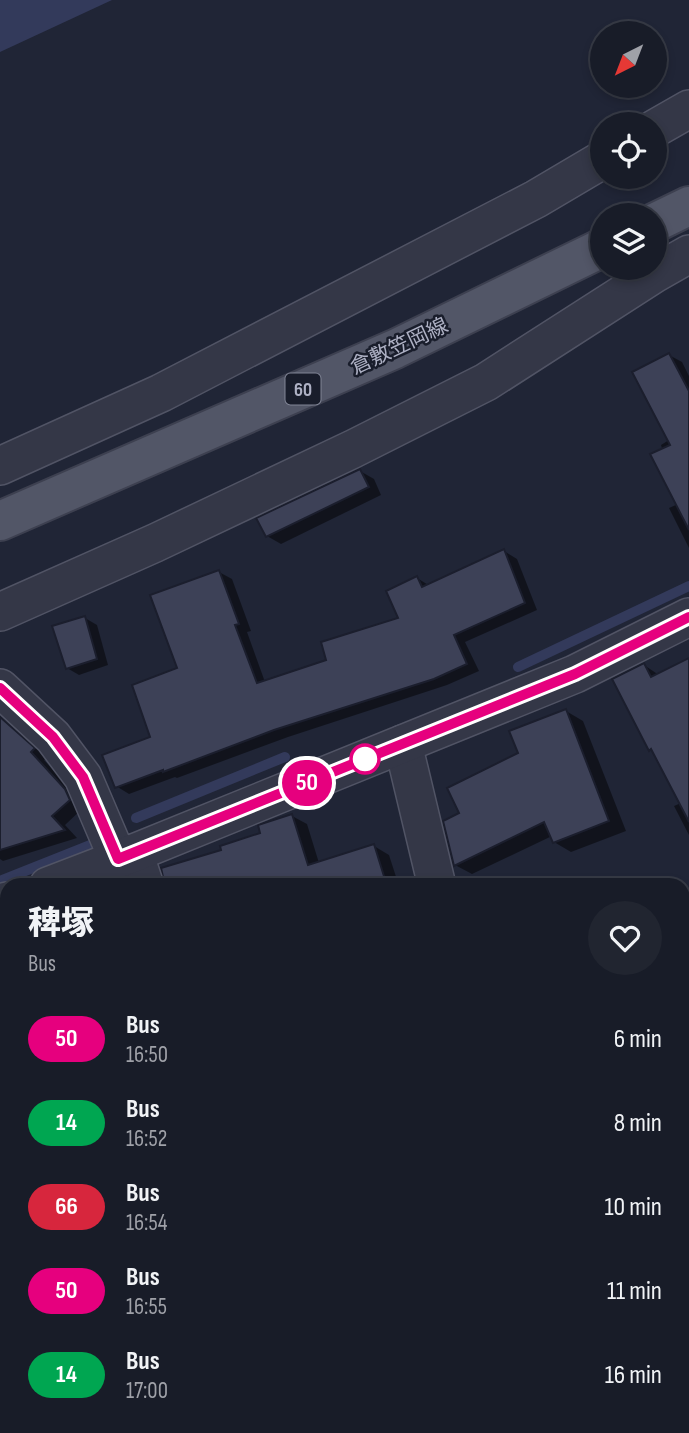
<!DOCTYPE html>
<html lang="en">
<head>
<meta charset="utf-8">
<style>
  body { margin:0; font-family:"Sofia Sans Condensed","Noto Sans JP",sans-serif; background:#212530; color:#f1f3f6; height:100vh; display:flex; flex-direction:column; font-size:26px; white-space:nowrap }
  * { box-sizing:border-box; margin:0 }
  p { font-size:23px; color:#9fa1a8 }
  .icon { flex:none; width:38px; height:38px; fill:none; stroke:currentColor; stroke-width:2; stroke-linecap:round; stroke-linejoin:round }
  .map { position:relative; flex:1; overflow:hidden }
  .side { position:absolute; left:0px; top:878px; width:690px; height:555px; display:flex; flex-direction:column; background:#181c28; border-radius:21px 21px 0 0; box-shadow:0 4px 10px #0003,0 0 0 2px #363a45 }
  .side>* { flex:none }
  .badge { padding:0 14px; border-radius:23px; font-size:24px; line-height:46px }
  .needle { width:46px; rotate:222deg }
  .controls { position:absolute; left:590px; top:21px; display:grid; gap:14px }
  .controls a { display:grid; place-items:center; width:77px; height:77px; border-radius:50%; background:#181c28; box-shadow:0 4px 10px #0003,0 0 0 2px #363a45; font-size:35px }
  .map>.badge { position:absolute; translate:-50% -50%; box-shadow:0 0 0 4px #fff }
  .round { display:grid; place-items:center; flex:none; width:74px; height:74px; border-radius:37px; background:#212530 }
  .headline { display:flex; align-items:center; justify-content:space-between; height:119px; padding:0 28px }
  h1 { font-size:33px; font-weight:800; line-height:52px }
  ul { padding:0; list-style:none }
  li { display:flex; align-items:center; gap:21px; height:84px; padding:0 28px }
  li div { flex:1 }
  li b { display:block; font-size:26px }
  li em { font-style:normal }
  li .badge { min-width:77px; font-weight:700; text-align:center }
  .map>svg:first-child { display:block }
</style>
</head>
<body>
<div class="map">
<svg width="689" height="1433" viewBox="0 0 689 1433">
  <rect width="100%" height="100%" fill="#202536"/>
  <path fill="#333a5b" d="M0,0H112L0,52Z"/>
  <g fill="#0007">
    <path d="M669,355L682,362L689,376V548L669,508L678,504L661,445L669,440Z"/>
    <path d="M360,471L374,479L381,495L281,544L267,536Z"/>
    <path d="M504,551L517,559L537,610L465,642L479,671L447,685L288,737L177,778L175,777L129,794L116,786L153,738L219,572L232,579L251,631L247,632L265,682L329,661L400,619L417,578L430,586Z"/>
    <path d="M85,618L97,625L108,665L79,675L67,668Z"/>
    <path d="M689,660V835L674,806L681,803L654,752L650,749L644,665L659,675Z"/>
    <path d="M566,711L583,721L626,831L571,852L554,842L552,836L472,874L455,865L461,814L520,754Z"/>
    <path d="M8,726L22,734L47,757L44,760L79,799L83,808L65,825L77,838L3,861L0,859V734Z"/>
    <path d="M292,816L307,824L319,863L374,846L389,855L399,886H167L224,851L263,834Z"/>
    <path d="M7,940V1199L0,1202V957L5,955L1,942Z"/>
    <path d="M689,981V1017L682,1020V983Z"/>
    <path d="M682,1064L689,1072V1074L682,1079Z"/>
    <path d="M689,1288V1315L682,1309V1293Z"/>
    <path d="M689,1335V1347L682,1343Z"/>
    <path d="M0,1361L7,1365V1426H41L44,1433H0Z"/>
    <path d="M242,1426H309L312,1433H244Z"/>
    <path d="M372,1426H415L408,1433H378Z"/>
  </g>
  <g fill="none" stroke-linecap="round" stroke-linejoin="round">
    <g stroke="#333a5b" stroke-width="10">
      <path d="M518,667L689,586"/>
      <path d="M136,818L285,757"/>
      <path d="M0,881L93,844"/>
    </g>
  </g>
  <g fill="#3d4157" stroke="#1b1e2d" stroke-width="2">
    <path d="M669,353L689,391V530L650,454L670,445L632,372Z"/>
    <path d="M360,469L369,487L266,537L256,518Z"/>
    <path d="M504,549L525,603L454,635L467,664L434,679L274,730L163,772V770L115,788L102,755L150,737L132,685L177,668L150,595L219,570L239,624L235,625L257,683L326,660L321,642L398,618L386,591L417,576L422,587Z"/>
    <path d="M85,616L97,659L66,669L52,626Z"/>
    <path d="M689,658V822L651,749L649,751L612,679L644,663L651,677Z"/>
    <path d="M566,709L609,821L553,843L544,822L454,866L443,821L459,813L447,788L518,753L509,731Z"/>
    <path d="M0,717L35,748L31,752L65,789L70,800L52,816L65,830L0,850Z"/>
    <path d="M292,814L308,865L374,844L387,886H165L161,868L221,850L220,846L260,833L258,825Z"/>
  </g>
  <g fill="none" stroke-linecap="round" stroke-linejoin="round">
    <defs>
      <g id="minor">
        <path d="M654,129L689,109"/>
        <path d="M0,466L161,393L536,199L602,160"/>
        <path d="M0,612L155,543L353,449L486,382L654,274L689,254"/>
        <path d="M0,688L53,737L83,777L118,859"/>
        <path d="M403,744L437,886"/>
        <path d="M134,853L145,886"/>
        <path d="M48,886L134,853L575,674L689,617"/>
        <path d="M0,903L7,901"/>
        <path d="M682,961L689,958"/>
        <path d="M682,1267L689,1261"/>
        <path d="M320,1426L322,1433"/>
        <path d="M89,1433L101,1426"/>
        <path d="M496,1433L503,1426"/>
      </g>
      <g id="major">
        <path d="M654,223L689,206"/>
        <path d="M0,521L395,349L602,248"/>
      </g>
    </defs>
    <use href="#minor" stroke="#515465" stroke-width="40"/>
    <use href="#major" stroke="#3d4050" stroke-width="42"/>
    <use href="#minor" stroke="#343747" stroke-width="37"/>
    <use href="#major" stroke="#525667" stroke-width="38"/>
  </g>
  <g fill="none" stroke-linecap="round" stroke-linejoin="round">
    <defs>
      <path id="line" d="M0,688L53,737L83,777L118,859L575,674L689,617"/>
    </defs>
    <use href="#line" stroke="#fff" stroke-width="16"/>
    <use href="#line" stroke="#e6007e" stroke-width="10"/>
  </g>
  <circle fill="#fff" stroke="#e6007e" stroke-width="3.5" cx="365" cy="759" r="14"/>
  <g text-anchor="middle" stroke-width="5" stroke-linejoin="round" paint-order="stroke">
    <rect fill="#191d2b" stroke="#818596" stroke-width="2" x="285.5" y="373.5" width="35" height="31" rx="5"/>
    <g font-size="19" font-weight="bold" fill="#aeb1c4">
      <text x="303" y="396">60</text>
    </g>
    <g font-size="21" fill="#aeb1c4" stroke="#191d2b">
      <text transform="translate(399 346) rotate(-25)" y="7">倉敷笠岡線</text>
    </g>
  </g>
</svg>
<div class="controls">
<a><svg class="needle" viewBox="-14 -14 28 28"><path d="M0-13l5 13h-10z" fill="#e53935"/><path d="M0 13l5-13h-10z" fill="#9fa1a8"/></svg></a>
<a><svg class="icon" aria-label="locate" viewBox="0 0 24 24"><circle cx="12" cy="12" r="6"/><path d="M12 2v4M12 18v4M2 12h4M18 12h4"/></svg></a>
<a><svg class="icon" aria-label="layers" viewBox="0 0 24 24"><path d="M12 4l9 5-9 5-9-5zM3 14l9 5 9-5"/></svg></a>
</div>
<b class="badge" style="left:307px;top:783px;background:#e6007e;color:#fff">50</b>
<section class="side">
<div class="headline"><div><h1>稗塚</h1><p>Bus</p></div><a class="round"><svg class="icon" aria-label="heart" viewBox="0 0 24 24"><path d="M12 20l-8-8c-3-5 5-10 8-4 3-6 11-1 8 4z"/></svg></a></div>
<ul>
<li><span class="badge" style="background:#e6007e;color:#fff">50</span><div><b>Bus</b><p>16:50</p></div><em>6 min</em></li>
<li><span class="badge" style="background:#00a651;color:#fff">14</span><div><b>Bus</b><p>16:52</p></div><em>8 min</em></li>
<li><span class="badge" style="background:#d7263d;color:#fff">66</span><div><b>Bus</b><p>16:54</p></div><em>10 min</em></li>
<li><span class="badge" style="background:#e6007e;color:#fff">50</span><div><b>Bus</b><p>16:55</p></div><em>11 min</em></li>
<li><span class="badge" style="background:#00a651;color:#fff">14</span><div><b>Bus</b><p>17:00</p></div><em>16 min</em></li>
</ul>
</section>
</div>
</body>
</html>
